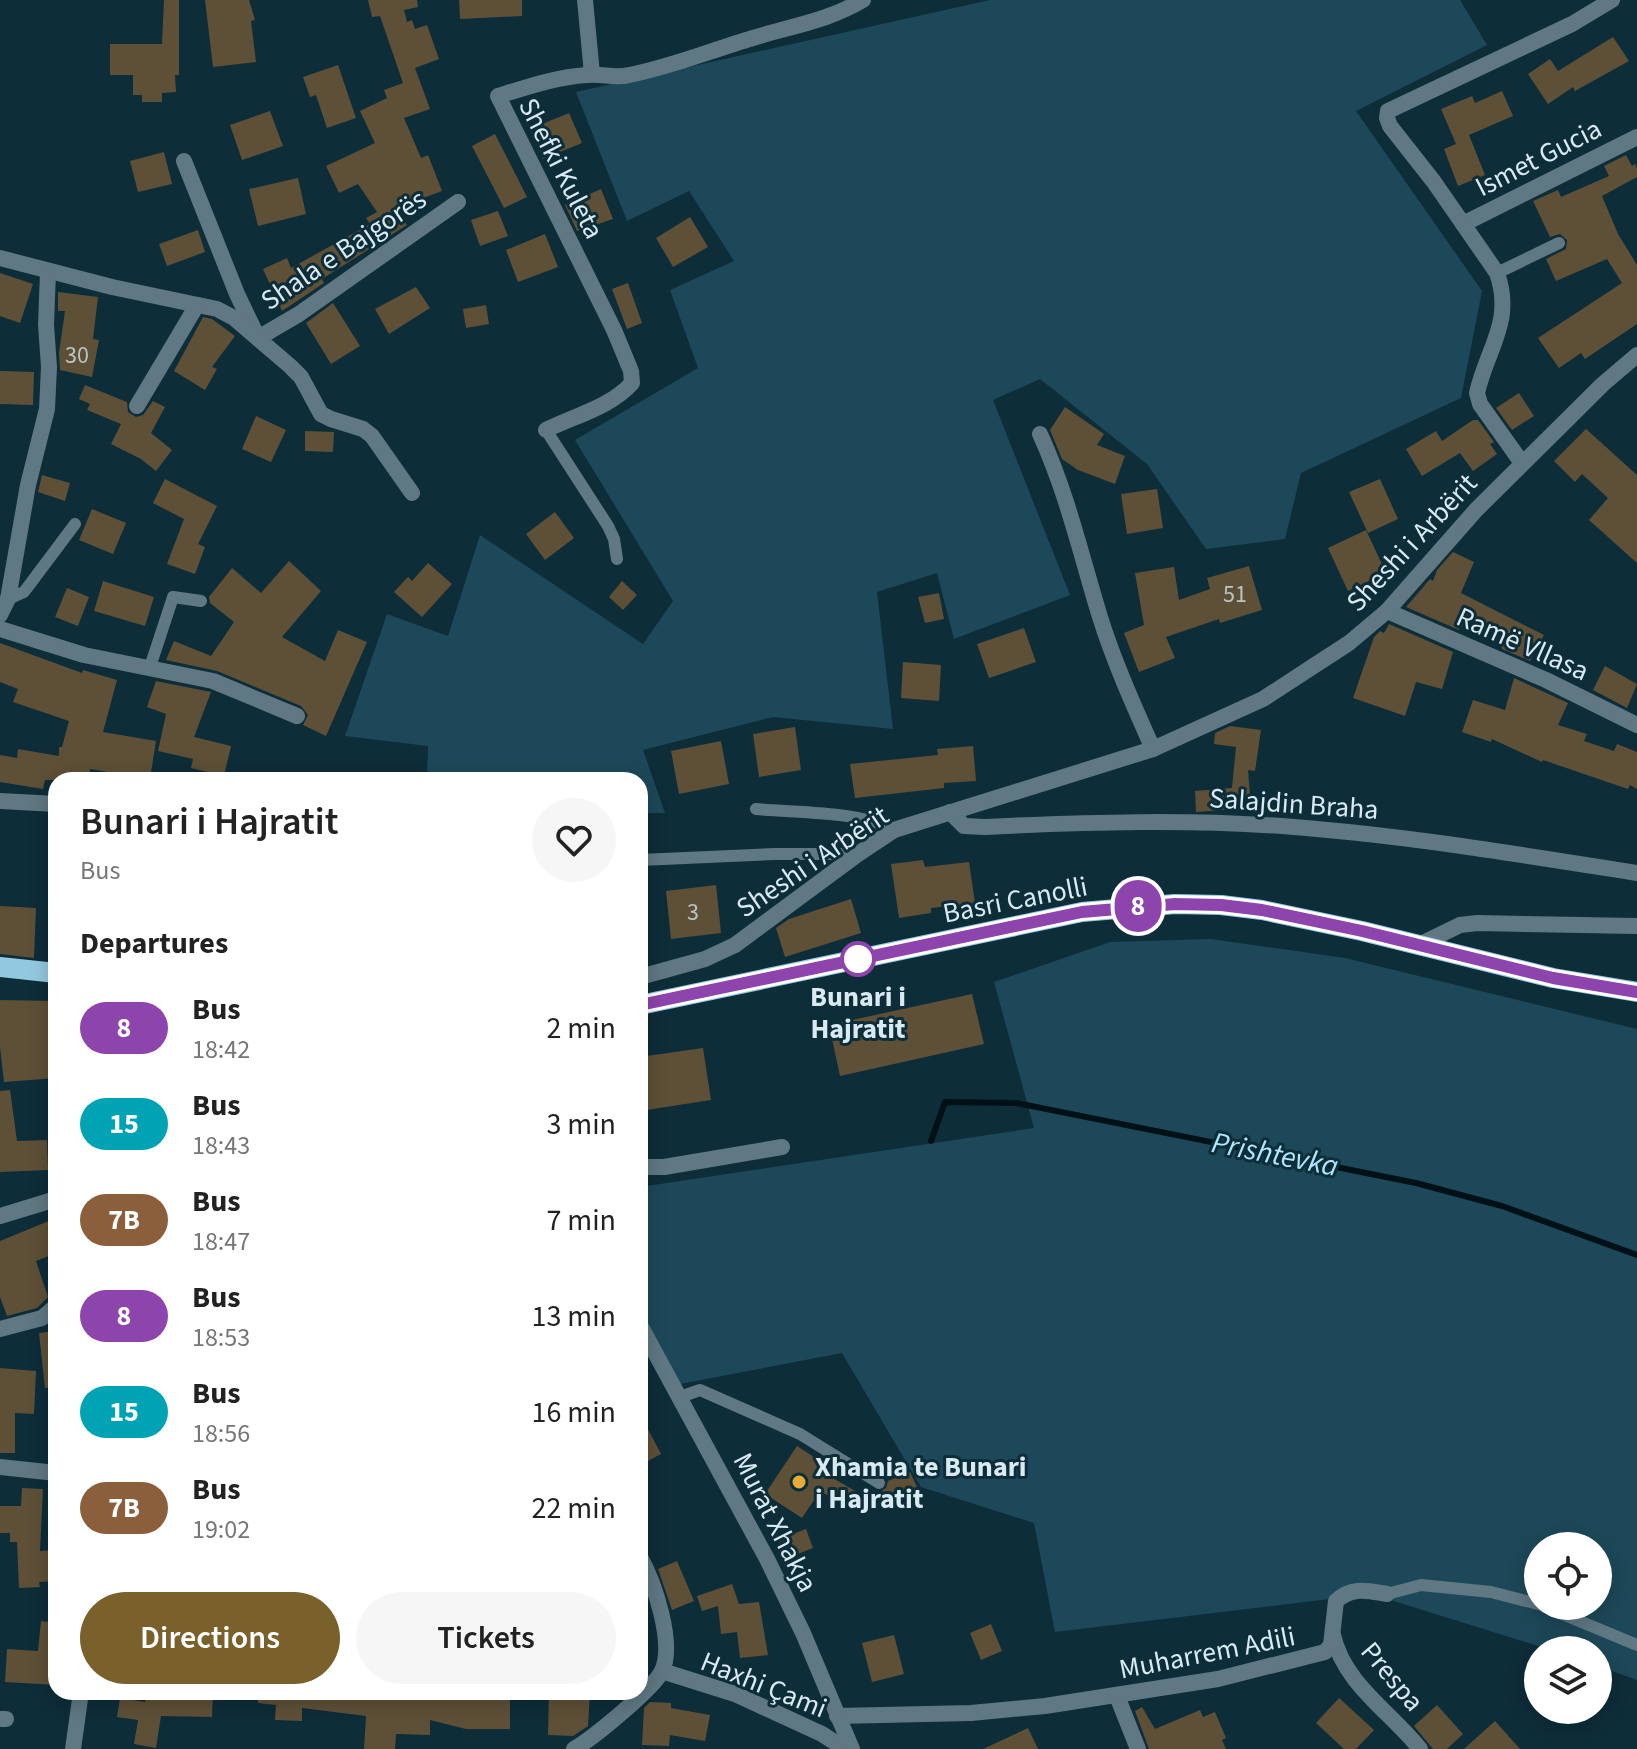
<!DOCTYPE html>
<html lang="en">
<head>
<meta charset="utf-8">
<style>
  body { margin:0; font-family:"Source Sans 3",sans-serif; background:#f6f6f6; color:#222; height:100vh; display:flex; flex-direction:column; font-size:30px; white-space:nowrap }
  * { box-sizing:border-box; margin:0 }
  p { font-size:26px; color:#767676 }
  .icon { flex:none; width:44px; height:44px; fill:none; stroke:currentColor; stroke-width:2; stroke-linecap:round; stroke-linejoin:round }
  .map { position:relative; flex:1; overflow:hidden }
  .side { position:absolute; left:48px; top:772px; width:600px; height:928px; display:flex; flex-direction:column; background:#fff; border-radius:24px; box-shadow:0 4px 20px #0003 }
  .side>* { flex:none }
  .badge { padding:0 16px; border-radius:26px; font-size:28px; line-height:52px }
  .tools { position:absolute; left:1524px; top:1532px; display:grid; gap:16px }
  .tools a { display:grid; place-items:center; width:88px; height:88px; border-radius:50%; background:#fff; box-shadow:0 4px 20px #0003; font-size:40px }
  .map>.badge { position:absolute; translate:-50% -50%; box-shadow:0 0 0 4px #fff }
  h2 { padding:0 32px; font-size:30px; line-height:72px }
  .round { display:grid; place-items:center; flex:none; width:84px; height:84px; border-radius:42px; background:#f6f6f6 }
  .summary { display:flex; align-items:center; justify-content:space-between; height:136px; padding:0 32px }
  h1 { font-size:38px; font-weight:600; line-height:60px }
  .action { display:flex; gap:16px; margin-top:auto; padding:16px 32px }
  .action a { flex:1; height:92px; border-radius:48px; background:#7a602b; color:#fff; font-size:32px; font-weight:600; line-height:92px; text-align:center }
  .action a+a { background:#f6f6f6; color:#222 }
  ul { padding:0; list-style:none }
  li { display:flex; align-items:center; gap:24px; height:96px; padding:0 32px }
  li div { flex:1 }
  li b { display:block; font-size:30px }
  li em { font-style:normal }
  li .badge { min-width:88px; font-weight:700; text-align:center }
  .map>svg:first-child { display:block }
</style>
</head>
<body>
<div class="map">
<svg width="1637" height="1749" viewBox="0 0 1637 1749">
  <rect width="100%" height="100%" fill="#0d2d39"/>
  <g fill="#1d4859" fill-rule="evenodd">
    <path d="M990,0H1460L1487,45L1356,111L1482,291L1461,398L1301,473L1285,539L1206,549L1147,464L1040,379L993,400L1070,595L954,639L937,573L877,592L893,729L773,717L643,750L665,813H640V780H427L428,746L345,736L387,614L448,636L480,535L643,644L673,601L575,440L698,368L670,290L734,261L689,191L627,221L576,92Z"/>
    <path d="M1211,939L1345,958L1637,1029V1680L1598,1666V1650H1551L1371,1594L1055,1632L1034,1523L921,1487L842,1353L680,1384L640,1316V1187L1034,1128L994,982L1110,942ZM1538,1546H1598V1606H1538Z"/>
  </g>
  <g fill="none" stroke-linecap="round" stroke-linejoin="round">
    <path stroke="#001017" stroke-width="6" d="M931,1141L945,1102L1016,1103L1416,1183L1502,1206L1637,1255"/>
  </g>
  <g fill="#5e5037">
    <path d="M164,0H179V75H175L176,92L162,93V102H142V95H133V75H110V44H162Z"/>
    <path d="M205,0H249L255,20L251,21L256,62L213,67Z"/>
    <path d="M368,0H417L418,7L404,10L407,22L412,20L415,29L427,25L439,59L415,68L430,109L404,118L421,158L428,155L442,191L396,208L407,225L322,279L324,283L282,311L263,269L287,258L291,268L370,224L366,218L377,212L358,184L339,193L326,166L375,143L360,111L387,98L384,90L403,83L380,16L372,17Z"/>
    <path d="M459,0H522V16L460,19Z"/>
    <path d="M1613,37L1629,61L1575,91L1573,87L1548,104L1528,74L1550,59L1558,71Z"/>
    <path d="M338,65L356,118L327,128L316,95L310,97L303,77Z"/>
    <path d="M1502,91L1513,116L1469,135L1485,175L1458,186L1444,149L1456,144L1441,109L1472,96L1475,103Z"/>
    <path d="M270,111L283,146L242,160L230,125Z"/>
    <path d="M569,113L582,143L543,159L530,129Z"/>
    <path d="M495,134L527,197L504,208L472,146Z"/>
    <path d="M164,152L172,184L138,192L130,161Z"/>
    <path d="M1626,155L1632,166L1635,164L1637,168V177L1602,196L1618,234L1637,265V324L1585,359L1581,353L1559,368L1538,338L1622,283L1607,259L1556,281L1546,259L1566,249L1567,240L1560,234L1550,237L1533,201L1558,190L1561,197L1609,176L1604,166Z"/>
    <path d="M298,178L306,214L258,226L249,189Z"/>
    <path d="M601,189L613,219L577,231L565,205Z"/>
    <path d="M498,211L508,236L480,246L471,220Z"/>
    <path d="M690,217L708,247L673,267L656,238Z"/>
    <path d="M198,230L205,252L167,266L159,244Z"/>
    <path d="M545,234L558,267L518,282L506,250Z"/>
    <path d="M0,273L33,284L20,323L0,316Z"/>
    <path d="M628,283L642,323L627,329L612,289Z"/>
    <path d="M416,287L430,308L389,334L375,309Z"/>
    <path d="M58,292L98,297L93,339L99,340L92,377L60,370L59,353L65,311H58Z"/>
    <path d="M333,303L360,346L331,364L306,323Z"/>
    <path d="M486,305L489,324L466,328L463,309Z"/>
    <path d="M203,317L212,319L235,336L212,367L217,369L205,390L174,371Z"/>
    <path d="M0,371L34,372L33,405L0,404Z"/>
    <path d="M85,385L127,402L128,412L136,417L143,415L153,401L165,407L151,433L172,450L156,471L141,459L111,444L121,424L87,410L90,404L79,399Z"/>
    <path d="M1519,393L1534,416L1512,430L1496,408Z"/>
    <path d="M1065,407L1104,434L1097,445L1125,456L1115,484L1078,470L1062,459L1050,430Z"/>
    <path d="M256,416L286,430L271,462L242,449Z"/>
    <path d="M1473,420H1478L1494,442L1490,444L1497,454L1473,471L1460,453L1422,476L1406,449L1436,431L1442,441Z"/>
    <path d="M1586,429L1637,475V563L1589,520L1608,498L1582,474L1575,482L1554,461Z"/>
    <path d="M305,431L334,432L333,452L305,451Z"/>
    <path d="M42,475L70,483L65,501L38,492Z"/>
    <path d="M165,479L217,506L198,544L205,547L195,574L167,564L184,519L153,503Z"/>
    <path d="M1380,479L1398,519L1368,533L1349,492Z"/>
    <path d="M1157,489L1163,528L1127,534L1121,494Z"/>
    <path d="M92,509L126,523L113,554L79,540Z"/>
    <path d="M555,512L574,538L545,560L526,534Z"/>
    <path d="M1366,530L1386,573L1348,591L1328,548Z"/>
    <path d="M1453,552L1474,562L1461,593L1544,635L1530,661L1502,649L1501,645L1460,625L1459,630L1406,607L1430,579L1433,581L1437,570Z"/>
    <path d="M289,561L321,591L282,637L325,661L338,630L367,642L326,736L303,725L308,715L301,706L217,671L166,660L174,641L211,656L234,622L210,603L209,597L232,568L261,593Z"/>
    <path d="M428,563L452,584L422,617L394,592L408,577L412,581Z"/>
    <path d="M1249,566L1262,610L1220,623L1219,619L1166,637L1175,658L1139,672L1124,633L1144,625L1135,573L1174,567L1179,600L1210,589L1207,578Z"/>
    <path d="M103,581L154,597L145,626L94,611Z"/>
    <path d="M622,581L637,595L623,610L609,597Z"/>
    <path d="M67,588L89,597L78,626L55,617Z"/>
    <path d="M939,593L944,619L925,623L918,597Z"/>
    <path d="M1389,624L1453,652L1442,689L1416,682L1405,716L1353,698L1374,637L1380,631L1384,633Z"/>
    <path d="M1024,628L1036,662L989,678L977,644Z"/>
    <path d="M0,643L82,673L83,670L117,680L103,732L156,741L150,779L90,769V780H45L43,789L0,782V755L17,758L18,749L59,756V747H62L69,721L13,702L18,689L0,682Z"/>
    <path d="M903,662L941,665L939,701L901,698Z"/>
    <path d="M1605,666L1637,684L1627,708L1593,690Z"/>
    <path d="M1514,678L1568,703L1558,725L1587,734L1584,741L1614,751L1617,744L1637,752V789L1630,785L1628,789L1543,760L1542,762L1492,739L1491,742L1462,732L1473,700L1505,710Z"/>
    <path d="M156,681L211,692L194,737L231,746L224,776L191,768L193,759L158,751L166,714L147,707Z"/>
    <path d="M1230,726L1261,730L1255,771L1248,770L1251,808L1196,812L1195,791L1232,788L1236,747L1214,744L1215,733Z"/>
    <path d="M795,727L801,770L759,777L753,734Z"/>
    <path d="M721,741L729,784L679,794L671,751Z"/>
    <path d="M973,746L976,781L944,783V788L855,798L850,764L938,755L937,749Z"/>
    <path d="M923,860L925,867L969,862L975,903L931,908V913L899,918L891,864Z"/>
    <path d="M716,885L721,933L671,939L666,891Z"/>
    <path d="M851,899L861,933L785,957L776,928L789,919Z"/>
    <path d="M0,906L36,908L34,958L0,954Z"/>
    <path d="M972,994L984,1044L840,1076L829,1025Z"/>
    <path d="M0,1000L56,1001V1078L4,1082L0,1047Z"/>
    <path d="M703,1048L711,1100L640,1111V1057Z"/>
    <path d="M10,1090L17,1141L47,1140L48,1170L0,1172V1091Z"/>
    <path d="M56,1218V1253L36,1261L48,1297L37,1308L7,1316L0,1297V1241Z"/>
    <path d="M56,1331V1387L45,1388L39,1333Z"/>
    <path d="M0,1368L36,1371L34,1414L15,1413V1453H0Z"/>
    <path d="M640,1414L661,1454L646,1462L640,1451Z"/>
    <path d="M797,1446L834,1470L829,1476L857,1492L849,1507L820,1491L802,1518L765,1494Z"/>
    <path d="M910,1472L918,1489L885,1503L880,1492L886,1488L888,1481Z"/>
    <path d="M22,1488L43,1489L40,1551L56,1550V1581L39,1582L40,1587L19,1588L17,1542H10V1533H0V1506H21Z"/>
    <path d="M806,1529L813,1548L785,1559L778,1540Z"/>
    <path d="M677,1561L694,1601L672,1610L658,1569Z"/>
    <path d="M732,1584L739,1604L759,1602L768,1655L740,1658L737,1632L721,1634L718,1606L702,1611L697,1596Z"/>
    <path d="M41,1621L56,1623V1685L5,1682L7,1649L38,1651Z"/>
    <path d="M991,1624L1002,1651L981,1660L970,1633Z"/>
    <path d="M894,1635L904,1674L872,1682L862,1643Z"/>
    <path d="M147,1692H213L212,1717L161,1716L156,1748L134,1744L138,1720L117,1717L120,1698L145,1702Z"/>
    <path d="M258,1692H398L436,1695V1692H452L466,1696H510V1729H466L430,1720V1735L396,1734L395,1749H364L366,1716L302,1708V1721L275,1720L276,1705L258,1703Z"/>
    <path d="M549,1692H590L588,1726L573,1736L548,1735Z"/>
    <path d="M1339,1698L1374,1730L1356,1749H1344L1316,1723Z"/>
    <path d="M650,1702L671,1703V1708L710,1715L705,1741L670,1735L669,1746L642,1745L644,1708Z"/>
    <path d="M1437,1705L1463,1734L1447,1749H1433L1414,1726Z"/>
    <path d="M1142,1707L1155,1729L1200,1710L1203,1717L1215,1712L1226,1738L1222,1740L1226,1749H1149L1135,1711Z"/>
    <path d="M1495,1721L1520,1749H1464Z"/>
    <path d="M1028,1728L1038,1749H983Z"/>
  </g>
  <g fill="none" stroke-linecap="round" stroke-linejoin="round">
    <g stroke="#5f7883" stroke-width="12">
      <path d="M1497,273L1559,243"/>
      <path d="M546,430L608,526L614,539L617,559"/>
      <path d="M8,599L24,592L75,524"/>
      <path d="M150,667L173,597L201,601"/>
      <path d="M756,809C793,813 864,811 894,830"/>
      <path d="M640,860L775,854H858"/>
      <path d="M680,1397L700,1390L800,1434L879,1483"/>
      <path d="M1387,1594L1421,1585L1491,1592L1538,1604"/>
      <path d="M1543,1606L1637,1645"/>
    </g>
    <g stroke="#5f7883" stroke-width="16">
      <path d="M585,0L592,74"/>
      <path d="M184,161L237,294L258,338L299,314L458,202"/>
      <path d="M1463,224L1637,137"/>
      <path d="M0,258L112,287L217,309L234,318L290,366L301,377L321,414L331,419L363,429L372,436L412,493"/>
      <path d="M137,406L197,305"/>
      <path d="M546,430C574,416 611,407 632,383L631,371L614,330L498,96C527,87 556,77 587,75C602,73 614,79 629,75C671,67 712,50 753,38C791,26 828,21 863,0"/>
      <path d="M1040,434C1067,493 1081,555 1100,617C1114,662 1134,706 1153,749"/>
      <path d="M1522,463L1480,404L1477,393C1487,348 1514,322 1497,273L1434,182L1390,126L1387,118L1388,111L1572,24L1612,0"/>
      <path d="M1387,611L1546,680L1637,725"/>
      <path d="M0,615L8,599L28,485L47,409L49,367L46,325L48,272"/>
      <path d="M0,629L84,655L213,681L297,716"/>
      <path d="M0,801L56,804"/>
      <path d="M950,812L964,826L985,827C1088,822 1191,819 1294,827C1409,836 1523,855 1637,873"/>
      <path d="M1419,945L1460,925L1477,923L1637,926"/>
      <path d="M640,977L705,959L735,945L858,854L894,830L1153,749L1263,699L1309,669L1349,643L1387,611L1476,510L1603,384L1637,355"/>
      <path d="M640,1167H664L782,1147"/>
      <path d="M0,1216L56,1199"/>
      <path d="M0,1329L42,1318L56,1306"/>
      <path d="M0,1467L56,1473"/>
      <path d="M1333,1635C1344,1684 1391,1712 1420,1749"/>
      <path d="M662,1671L735,1694L822,1734L845,1749"/>
      <path d="M1117,1696L1138,1749"/>
      <path d="M837,1716L971,1713L1045,1706L1218,1679L1325,1652L1331,1645L1336,1601C1352,1586 1368,1591 1387,1594"/>
      <path d="M0,1719H6"/>
      <path d="M73,1749L81,1692"/>
      <path d="M574,1749C592,1739 654,1688 662,1671C675,1643 654,1582 640,1557"/>
    </g>
    <path stroke="#5f7883" stroke-width="16" d="M640,1325L767,1559L803,1633L852,1749"/>
    <g stroke="#93c9e0" stroke-width="20">
      <path d="M0,967L56,973"/>
      <path d="M640,1005L1082,912L1175,904L1221,905L1262,910L1362,931L1553,978L1637,992"/>
    </g>
  </g>
  <g fill="none" stroke-linecap="round" stroke-linejoin="round">
    <defs>
      <path id="line" d="M640,1005L1082,912L1175,904L1221,905L1262,910L1362,931L1553,978L1637,992"/>
    </defs>
    <use href="#line" stroke="#fff" stroke-width="18"/>
    <use href="#line" stroke="#8e44ad" stroke-width="12"/>
  </g>
  <circle fill="#fff" stroke="#8e44ad" stroke-width="4" cx="858" cy="959" r="16"/>
  <circle fill="#e6ac36" stroke="#0d2d39" stroke-width="3" cx="799" cy="1482" r="8"/>
  <g text-anchor="middle" stroke-width="6" stroke-linejoin="round" paint-order="stroke">
    <g font-size="24" fill="#bac4c3">
      <text x="77" y="363">30</text>
      <text x="1235" y="602">51</text>
      <text x="693" y="920">3</text>
    </g>
    <g font-size="28" fill="#d9eaf2" stroke="#0d2d39">
      <text transform="translate(1538 157) rotate(-27)" y="10">Ismet Gucia</text>
      <text transform="translate(562 168) rotate(63)" y="10">Shefki Kuleta</text>
      <text transform="translate(343 249) rotate(-34)" y="10">Shala e Bajgorës</text>
      <text transform="translate(1411 542) rotate(-47)" y="10">Sheshi i Arbërit</text>
      <text transform="translate(1523 643) rotate(24)" y="10">Ramë Vllasa</text>
      <text transform="translate(1294 803) rotate(4)" y="10">Salajdin Braha</text>
      <text transform="translate(812 861) rotate(-34)" y="10">Sheshi i Arbërit</text>
      <text transform="translate(1015 899) rotate(-11)" y="10">Basri Canolli</text>
      <text transform="translate(776 1522) rotate(63)" y="10">Murat Xhakja</text>
      <text transform="translate(1207 1652) rotate(-11)" y="10">Muharrem Adili</text>
      <text transform="translate(1393 1676) rotate(50)" y="10">Prespa</text>
      <text transform="translate(764 1684) rotate(22)" y="10">Haxhi Çami</text>
    </g>
    <g font-size="28" font-weight="bold" fill="#d9eaf2" stroke="#0d2d39">
      <text x="858" y="1006">Bunari i<tspan x="858" dy="32">Hajratit</tspan></text>
    </g>
    <g font-size="28" font-weight="bold" fill="#d9eaf2" stroke="#0d2d39" text-anchor="start">
      <text x="815" y="1476">Xhamia te Bunari<tspan x="815" dy="32">i Hajratit</tspan></text>
    </g>
    <g font-size="30" font-style="italic" fill="#b0e6fd" stroke="#0d2d39">
      <text transform="translate(1275 1154) rotate(11)" y="10">Prishtevka</text>
    </g>
  </g>
</svg>
<div class="tools">
<a><svg class="icon" aria-label="locate" viewBox="0 0 24 24"><circle cx="12" cy="12" r="6"/><path d="M12 2v4M12 18v4M2 12h4M18 12h4"/></svg></a>
<a><svg class="icon" aria-label="layers" viewBox="0 0 24 24"><path d="M12 4l9 5-9 5-9-5zM3 14l9 5 9-5"/></svg></a>
</div>
<b class="badge" style="left:1138px;top:906px;background:#8e44ad;color:#fff">8</b>
<section class="side">
<div class="summary"><div><h1>Bunari i Hajratit</h1><p>Bus</p></div><a class="round"><svg class="icon" aria-label="heart" viewBox="0 0 24 24"><path d="M12 20l-8-8c-3-5 5-10 8-4 3-6 11-1 8 4z"/></svg></a></div>
<h2>Departures</h2>
<ul>
<li><span class="badge" style="background:#8e44ad;color:#fff">8</span><div><b>Bus</b><p>18:42</p></div><em>2 min</em></li>
<li><span class="badge" style="background:#00a3b4;color:#fff">15</span><div><b>Bus</b><p>18:43</p></div><em>3 min</em></li>
<li><span class="badge" style="background:#8b5e3c;color:#fff">7B</span><div><b>Bus</b><p>18:47</p></div><em>7 min</em></li>
<li><span class="badge" style="background:#8e44ad;color:#fff">8</span><div><b>Bus</b><p>18:53</p></div><em>13 min</em></li>
<li><span class="badge" style="background:#00a3b4;color:#fff">15</span><div><b>Bus</b><p>18:56</p></div><em>16 min</em></li>
<li><span class="badge" style="background:#8b5e3c;color:#fff">7B</span><div><b>Bus</b><p>19:02</p></div><em>22 min</em></li>
</ul>
<div class="action"><a>Directions</a><a>Tickets</a></div>
</section>
</div>
</body>
</html>
